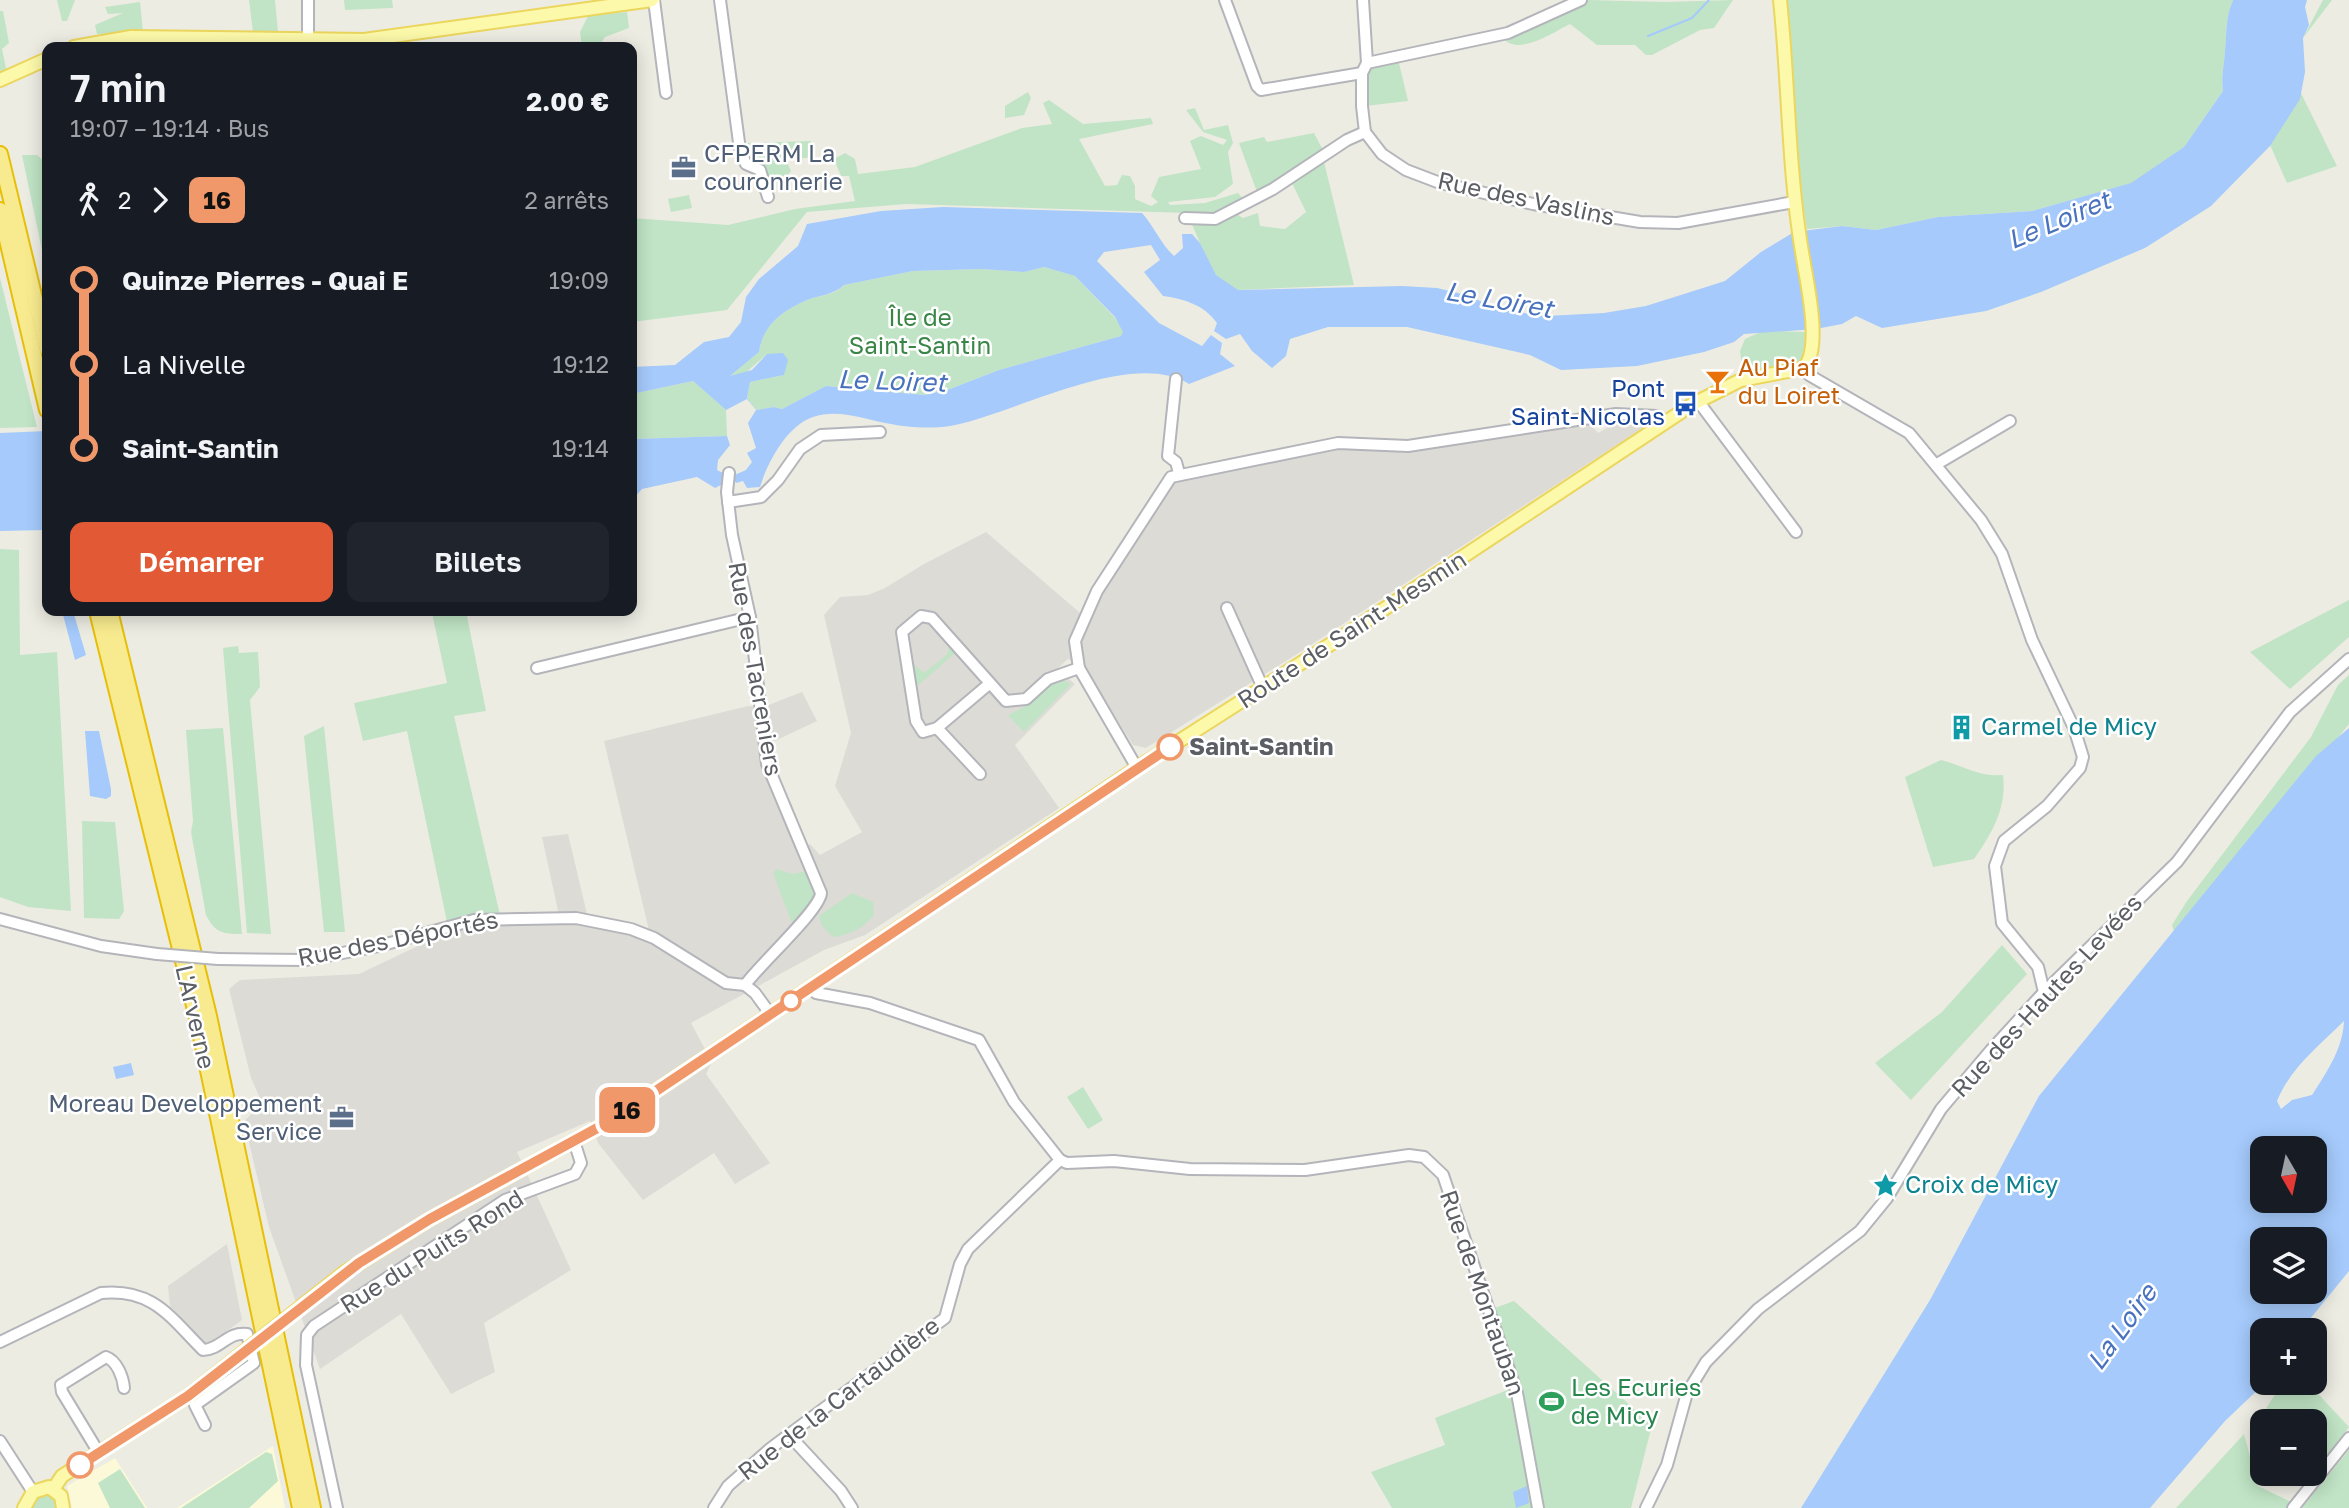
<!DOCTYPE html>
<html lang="fr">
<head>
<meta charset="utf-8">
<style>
  body { margin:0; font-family:"Golos Text",sans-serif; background:#20242c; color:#f1f3f6; height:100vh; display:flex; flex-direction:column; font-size:26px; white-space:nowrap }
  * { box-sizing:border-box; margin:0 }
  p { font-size:23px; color:#9ea1a6 }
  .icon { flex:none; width:38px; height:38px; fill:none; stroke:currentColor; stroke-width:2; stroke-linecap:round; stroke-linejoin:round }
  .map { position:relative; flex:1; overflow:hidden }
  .side { position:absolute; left:42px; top:42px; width:595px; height:574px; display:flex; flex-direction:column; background:#171b24; border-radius:14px; box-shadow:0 4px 18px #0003 }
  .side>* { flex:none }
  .badge { padding:0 14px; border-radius:10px; font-size:24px; line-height:46px }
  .needle { width:46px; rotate:171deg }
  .tools { position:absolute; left:2250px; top:1136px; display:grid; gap:14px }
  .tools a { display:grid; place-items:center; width:77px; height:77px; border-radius:14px; background:#171b24; box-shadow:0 4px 18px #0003; font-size:35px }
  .map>.badge { position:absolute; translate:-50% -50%; box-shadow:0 0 0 4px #fff }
  .legs { display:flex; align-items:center; gap:10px; height:77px; padding:0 28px; font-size:23px }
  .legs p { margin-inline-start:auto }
  .overview { display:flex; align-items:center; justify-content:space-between; height:119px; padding:0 28px }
  h1 { font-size:38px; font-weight:600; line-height:52px }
  .button { display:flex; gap:14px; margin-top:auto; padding:14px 28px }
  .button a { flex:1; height:80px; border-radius:14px; background:#e25935; color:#fff; font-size:28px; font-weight:600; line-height:80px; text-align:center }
  .button a+a { background:#20242c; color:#f1f3f6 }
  ul { padding:0 28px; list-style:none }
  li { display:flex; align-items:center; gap:24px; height:84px; font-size:26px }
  li i { display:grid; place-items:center; width:10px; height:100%; margin:0 9px; background:currentColor }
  li i::after { content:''; width:18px; height:18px; margin:-9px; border:5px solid; border-radius:50%; background:#171b24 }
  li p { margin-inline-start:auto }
  li:first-child i { background:linear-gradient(#0000 50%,currentColor 0) }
  li:last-child i { background:linear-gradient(currentColor 50%,#0000 0) }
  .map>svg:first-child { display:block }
</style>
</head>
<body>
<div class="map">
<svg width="2349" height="1508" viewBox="0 0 2349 1508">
  <rect width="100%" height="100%" fill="#edece3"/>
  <g fill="#fcf9d9">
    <path d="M273,1446L285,1508H177Z"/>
    <path d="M115,1458L147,1508H72L67,1486Z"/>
  </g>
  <g fill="#dcdbd5">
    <path d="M1617,416L1646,417L1647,425L1297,654L1146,748L1133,745L1085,668L1068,659L1057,669L1075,684L1015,745L1059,808L865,935L824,950L691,1023L712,1062L706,1074L770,1163L735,1184L714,1153L643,1200L598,1143L590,1121L517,1152L571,1270L484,1323L495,1372L451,1394L401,1314L320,1369L269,1227L244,1121L258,1108L259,1096L251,1078L229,989L240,980L359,974L439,936L473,926L499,921L560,920L542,837L568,834L587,914L583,925L651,939L604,741L748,706L761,708L802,692L817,721L760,748L805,847L810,844L820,855L862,832L835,786L851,733L824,615L840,597L868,595L885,588L924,564L986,532L1086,618L1174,478L1326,445L1408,446L1587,421L1598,433L1619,421Z"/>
    <path d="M227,1244L242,1320L207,1345L170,1306L168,1286Z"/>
  </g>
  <g fill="#c0e4c5">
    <path d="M57,0H75L67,21H62Z"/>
    <path d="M249,0H275L278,32H253Z"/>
    <path d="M344,0H392L393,8L345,10Z"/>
    <path d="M1588,0L1665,2L1733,0L1714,28L1700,30L1652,55H1646L1635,45H1597L1570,24C1554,32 1520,55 1505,40Z"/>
    <path d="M1784,0H2233C2225,19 2227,32 2225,51C2224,66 2221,76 2223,91L2184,147L2132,183L2032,211L1938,217L1876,230L1842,226L1807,229C1794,153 1796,76 1784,0Z"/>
    <path d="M2323,0H2332L2303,38Z"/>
    <path d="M140,2L143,32L97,34L95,25L123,13L108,14L105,7Z"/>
    <path d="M0,11H3L9,43L2,49L7,73L0,74Z"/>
    <path d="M627,12L629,28L605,37L598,47H582L580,32L588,16Z"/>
    <path d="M199,44L355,45L356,47H199Z"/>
    <path d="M1398,59L1408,101L1365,106V67Z"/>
    <path d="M2292,75L2337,166L2287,183L2262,127Z"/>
    <path d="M1028,92L1031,98L1024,115L1005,118V106Z"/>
    <path d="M1049,100L1083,124L1151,118L1153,124L1079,139L1105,186L1117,185L1122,175L1130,176L1135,186V199L1151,206L1158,202L1151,196L1159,177L1201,169L1190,141L1201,136L1223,145L1227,140L1203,132L1186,110L1195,108L1204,130L1228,125L1233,143L1228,152L1233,184L1215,197L1168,202L1170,205L1205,203L1238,193L1245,201L1235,213L1243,218L1258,213L1260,226L1285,229L1306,212L1292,183L1324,162L1354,285L1237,290L1213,273L1187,213L906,204L807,212L727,310L632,322V218L728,225L795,209L855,201L849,176H841L834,159L845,153L855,159L858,174L915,167L1022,128L1052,124L1043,103Z"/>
    <path d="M1314,133L1323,150L1257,192L1239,143L1264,137L1267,142Z"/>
    <path d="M811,141L813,157L796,159L792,155L784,156L791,171L787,176L767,178L745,157L744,148L748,143Z"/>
    <path d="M22,155H37L47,164V274Z"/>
    <path d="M689,195L692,208L671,212L668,199Z"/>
    <path d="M1044,267L1075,276L1115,318L1124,332L1121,336L999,370L950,389L925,395L826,386L782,409L774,407L756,410L747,398L750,382L784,375L767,354L743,375L730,376L759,352C763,325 782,311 807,300C820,295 834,296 844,285L913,271L982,269L1024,272Z"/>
    <path d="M0,278L37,427L0,428Z"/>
    <path d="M1763,331L1806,332C1807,337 1809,344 1808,349C1803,372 1759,375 1742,366L1740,351L1745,339Z"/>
    <path d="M693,381L726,410L727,436L632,439V394Z"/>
    <path d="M0,549L19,550L20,655L57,652L71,911L28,907L0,897Z"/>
    <path d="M2349,600V637L2290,689L2250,652Z"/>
    <path d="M439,611H466L486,711L454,716L500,915L447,922L407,731L363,741L354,703L447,683L432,613Z"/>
    <path d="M238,646L239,653L258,652L260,687L250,700L271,934L247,933L223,648Z"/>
    <path d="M949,647L955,653L916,687L911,667L913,664L924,673L947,655Z"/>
    <path d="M2349,675V724L2176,938L2172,925L2187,901L2311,737L2338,685Z"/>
    <path d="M1062,680L1071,684L1024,732L1008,715L1028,705L1052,682Z"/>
    <path d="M324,726L345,932H324L304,736Z"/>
    <path d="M223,728L242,934C223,934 215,933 206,915L191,832L193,821L186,730Z"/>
    <path d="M1941,760C1965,766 1978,777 2003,775C2007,808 1992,833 1974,859L1933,867L1905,777Z"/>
    <path d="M82,821L115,822L124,911L119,919L84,918Z"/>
    <path d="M777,869L792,874L807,871C817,898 816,899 799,922L791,921L773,873Z"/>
    <path d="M852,893L873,902L874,915C863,928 850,935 833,937L822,926L819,916Z"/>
    <path d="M2002,945L2027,974L1911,1100L1875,1063L1942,1012Z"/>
    <path d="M1083,1087L1103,1120L1088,1129L1067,1097Z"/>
    <path d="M1514,1301L1652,1425L1631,1508H1392L1371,1472L1445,1445L1435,1418L1518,1386L1492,1309Z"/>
    <path d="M2283,1383H2308L2349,1427L2317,1471L2315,1421H2277L2266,1408Z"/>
    <path d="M2244,1434L2258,1486L2293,1503L2287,1508H2176Z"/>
    <path d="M2349,1450V1508H2302Z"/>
    <path d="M266,1452L272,1454L278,1481L249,1508H181Z"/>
    <path d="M120,1469L145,1508H110L98,1483Z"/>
    <path d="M46,1493L53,1495L57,1508H32L38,1496Z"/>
  </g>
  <g fill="#a5cafb" fill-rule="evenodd">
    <path d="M2233,0H2307L2305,7L2309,25L2303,38L2305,72L2300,99L2270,146L2211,206L2145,248L2041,292L1986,311L1882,328L1856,316L1842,324L1816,329L1744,334L1734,342L1704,352L1637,366L1561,370L1530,355L1407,327H1328L1290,339L1286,356L1272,368L1252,351L1240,334L1226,339L1214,331L1217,323C1204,305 1185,299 1163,296L1144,272L1160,260L1151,245L1104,252L1097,261L1159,323L1202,346L1211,335L1222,343L1220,354L1235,366L1189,384C1132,348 1015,413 955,425C937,429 909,428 891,424C866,420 839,408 813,417C787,426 768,461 760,487L747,488L743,481L736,483L732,476L746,470L752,462L747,453L756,448L748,423L756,410L747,399L726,410L693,381L632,394V367L675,365L704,342L729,337L741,322L746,297L759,279L798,246L807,224L881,211L943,207L1142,213C1154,226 1160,243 1174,256L1183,248L1182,234H1192L1200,243L1216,275L1238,290L1402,286L1437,288L1466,295L1502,310L1546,316L1604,313L1646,306L1725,281L1761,252L1794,232L1842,226L1876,230L1938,217L2032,211L2131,183L2184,147L2223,91C2221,76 2224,66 2225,51C2227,32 2225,19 2233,0ZM1044,267L1075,276L1115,317L1123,332L1121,336L999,370L950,389L925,395L826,386L782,409L774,407L756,410L747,398L750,382L784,375L788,360L783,353L767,354L752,370L730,376L759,352C763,325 782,311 807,300C820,295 834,295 844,285L913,271L982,269L1024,272Z"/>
    <path d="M47,431V530L0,531V433Z"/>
    <path d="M727,436L730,445L718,460L717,470L723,473L721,485L715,488L697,477L642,489L632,500V439Z"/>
    <path d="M62,611H73L86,655L75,660Z"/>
    <path d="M2349,728V1271L2301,1330H2263L2265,1383L2225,1421L2150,1508H1801L1930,1300L2039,1096L2316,756ZM2344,1021C2343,1048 2327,1072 2312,1095L2292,1100L2281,1109L2277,1101C2291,1067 2318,1047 2344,1021ZM2263,1148H2315V1200H2263ZM2263,1239H2315V1292H2263Z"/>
    <path d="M85,731H99L111,789V796L106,799L90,796Z"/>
    <path d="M131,1063L134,1075L116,1079L113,1067Z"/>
    <path d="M1527,1486L1529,1503L1516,1508L1513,1492Z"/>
  </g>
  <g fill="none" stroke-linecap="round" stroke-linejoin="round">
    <path stroke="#a5cafb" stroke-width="2" d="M1648,36L1692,18L1709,0"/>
    <defs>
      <g id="minor">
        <path d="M654,0L666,93"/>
        <path d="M720,0L740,150L746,164L760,170L768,197"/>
        <path d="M1225,0L1257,86L1261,90L1362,73"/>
        <path d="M1363,0L1367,63L1362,73V106L1365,132L1382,154L1406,170L1440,183L1533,204L1640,222L1678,223L1794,202"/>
        <path d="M308,39V0"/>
        <path d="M1367,63L1508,33L1581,0"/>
        <path d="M1185,218L1215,219L1273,189L1347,140L1365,132"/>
        <path d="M1804,368L1809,375L1909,433L1981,520L2002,554L2032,640L2074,728L2083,757L2080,768L2047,806L2004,841L1995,866L2002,923L2038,967L2044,992"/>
        <path d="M1176,379L1168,456L1176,462L1179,473"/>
        <path d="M1698,401L1796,532"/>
        <path d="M1937,464L2010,421"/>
        <path d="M729,473L727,492L732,535L750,617L767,764L821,893C820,910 760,964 745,985"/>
        <path d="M728,502L761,497L778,480L800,449L821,435L880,432"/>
        <path d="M1227,608L1263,688"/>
        <path d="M537,668L750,617"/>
        <path d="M989,684L937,728L923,732L916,721L902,632L921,616L932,618L1006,701L1026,699L1048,679L1079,668"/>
        <path d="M937,728L980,774"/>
        <path d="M1137,768L1079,668L1075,641L1097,591L1171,477L1338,443L1408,446L1616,414L1657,416L1667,422"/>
        <path d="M0,919L101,946L157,954"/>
        <path d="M218,959L306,960L379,946L474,920L576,918L631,929L654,938L726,983L745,985L755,993L771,1015"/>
        <path d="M811,988L816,993L870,1003L979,1040L1014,1102L1060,1160"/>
        <path d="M1060,1160L1067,1163L1114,1161L1190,1169L1305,1170L1409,1155L1424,1157L1443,1175L1517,1393L1538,1508"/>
        <path d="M0,1342L101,1293C153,1288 170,1317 203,1350C220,1350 228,1331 247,1334L254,1363L195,1405L205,1425"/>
        <path d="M789,1435L841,1491L852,1508"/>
        <path d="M0,1441L33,1492"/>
        <path d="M99,1453L62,1392L61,1385L106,1357C117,1361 123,1377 124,1388"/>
        <path d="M337,1508L306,1365L307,1335L314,1326L505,1200L575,1174L581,1163L574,1141"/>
        <path d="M714,1508L728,1486L771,1448L945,1318L960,1264L968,1249L1060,1160"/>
        <path d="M1646,1508L1667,1465L1687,1393L1706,1362L1758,1309L1860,1231L1887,1198L1941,1109L1991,1050L2044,992L2177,862L2290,712L2349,659"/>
        <path d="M2293,1508L2349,1438"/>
      </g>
      <g id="major">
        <path d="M74,47L131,37L364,40L652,0"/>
        <path d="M0,80L47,59"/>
        <path d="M345,1272L430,1219L614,1119L1137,768L1348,633L1693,404L1741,380L1804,368C1822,348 1807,283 1803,258C1788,173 1789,86 1780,0"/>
        <path d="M54,1488L62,1476L188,1396"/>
        <path d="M24,1508L33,1492L49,1487L61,1496L63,1508"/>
      </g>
      <g id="highway">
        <path d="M0,154L47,349"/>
        <path d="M0,210L47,410"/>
        <path d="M97,611L197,1018L300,1508"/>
        <path d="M110,611L209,1016L313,1508"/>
      </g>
    </defs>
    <use href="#minor" stroke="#b4b5ba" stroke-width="14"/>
    <use href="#major" stroke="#ebd65e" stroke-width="16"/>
    <use href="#highway" stroke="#e7bf09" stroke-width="18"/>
    <use href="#minor" stroke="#fff" stroke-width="10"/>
    <use href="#major" stroke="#fcf9aa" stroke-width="12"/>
    <use href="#highway" stroke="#f8eb8f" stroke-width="14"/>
    <defs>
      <path id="minor-bridge" d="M157,954L218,959"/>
      <path id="major-bridge" d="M188,1396L345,1272"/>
    </defs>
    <use href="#minor-bridge" stroke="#b4b5ba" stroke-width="14" stroke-linecap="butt"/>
    <use href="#major-bridge" stroke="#ebd65e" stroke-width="16" stroke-linecap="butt"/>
    <use href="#minor-bridge" stroke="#fff" stroke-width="10"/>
    <use href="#major-bridge" stroke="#fcf9aa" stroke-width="12"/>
  </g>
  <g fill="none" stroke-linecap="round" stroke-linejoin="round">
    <defs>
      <path id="line-1" d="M80,1465L188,1396L359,1263L430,1219L614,1119L1170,747"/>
    </defs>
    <use href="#line-1" stroke="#fff" stroke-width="16"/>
    <use href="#line-1" stroke="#f0986a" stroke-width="10"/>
  </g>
  <defs>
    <symbol id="office-bare" viewBox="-9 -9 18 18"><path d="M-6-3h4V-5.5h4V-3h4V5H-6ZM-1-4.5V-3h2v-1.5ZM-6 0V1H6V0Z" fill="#5c6f8a" stroke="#fff" stroke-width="2.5" paint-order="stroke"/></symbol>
    <symbol id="bar-bare" viewBox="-9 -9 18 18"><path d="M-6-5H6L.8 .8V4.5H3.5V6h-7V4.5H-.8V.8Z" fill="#e8710a" stroke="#fff" stroke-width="2.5" paint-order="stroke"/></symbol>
    <symbol id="bus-bare" viewBox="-9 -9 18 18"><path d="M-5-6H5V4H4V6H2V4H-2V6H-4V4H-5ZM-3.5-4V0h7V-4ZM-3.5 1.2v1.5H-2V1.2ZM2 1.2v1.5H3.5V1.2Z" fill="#1a4fb4" stroke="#fff" stroke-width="2.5" paint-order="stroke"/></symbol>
    <symbol id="building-bare" viewBox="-9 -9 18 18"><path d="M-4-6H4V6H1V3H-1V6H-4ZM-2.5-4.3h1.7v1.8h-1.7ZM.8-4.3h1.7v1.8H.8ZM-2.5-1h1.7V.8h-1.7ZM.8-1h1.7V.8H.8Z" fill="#0f9aa8" stroke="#fff" stroke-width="2.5" paint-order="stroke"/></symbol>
    <symbol id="sight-bare" viewBox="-9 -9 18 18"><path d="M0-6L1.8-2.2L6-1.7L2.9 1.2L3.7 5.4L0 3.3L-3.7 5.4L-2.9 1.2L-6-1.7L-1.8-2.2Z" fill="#0f9aa8" stroke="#fff" stroke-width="2.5" paint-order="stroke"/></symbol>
    <symbol id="stadium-bare" viewBox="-9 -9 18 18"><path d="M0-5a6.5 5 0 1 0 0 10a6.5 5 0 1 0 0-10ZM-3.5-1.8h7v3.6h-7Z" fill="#2e9e5b" stroke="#fff" stroke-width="2.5" paint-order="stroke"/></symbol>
  </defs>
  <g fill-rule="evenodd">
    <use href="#office-bare" x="666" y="150" width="35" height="35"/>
    <use href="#bar-bare" x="1700" y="364" width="35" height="35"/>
    <use href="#bus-bare" x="1668" y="386" width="35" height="35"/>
    <use href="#building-bare" x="1944" y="710" width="35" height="35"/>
    <use href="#office-bare" x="324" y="1100" width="35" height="35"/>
    <use href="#sight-bare" x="1868" y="1168" width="35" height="35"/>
    <use href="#stadium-bare" x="1534" y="1384" width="35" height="35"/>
  </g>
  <g fill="#fff" stroke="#f0986a" stroke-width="3.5">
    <circle cx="1170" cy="747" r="12"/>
    <circle cx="791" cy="1001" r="9"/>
    <circle cx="80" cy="1465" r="12"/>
  </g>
  <g text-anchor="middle" stroke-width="5" stroke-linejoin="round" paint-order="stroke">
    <g font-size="24" fill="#4e5e75" stroke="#fff" text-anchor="start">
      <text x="704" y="162">CFPERM La<tspan x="704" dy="28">couronnerie</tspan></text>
      <text x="322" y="1112" text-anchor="end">Moreau Developpement<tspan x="322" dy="28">Service</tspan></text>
    </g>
    <g font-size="24" fill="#5b5e63" stroke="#fff">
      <text transform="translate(1526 199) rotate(12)" y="8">Rue des Vaslins</text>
      <text transform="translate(1352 630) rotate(-33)" y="8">Route de Saint-Mesmin</text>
      <text transform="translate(755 669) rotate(80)" y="8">Rue des Tacreniers</text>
      <text transform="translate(398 939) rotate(-11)" y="8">Rue des Déportés</text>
      <text transform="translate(2047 996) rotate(-47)" y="8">Rue des Hautes Levées</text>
      <text transform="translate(195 1017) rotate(77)" y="8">L'Arverne</text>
      <text transform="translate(432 1252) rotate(-32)" y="8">Rue du Puits Rond</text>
      <text transform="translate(1482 1293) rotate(71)" y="8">Rue de Montauban</text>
      <text transform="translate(839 1399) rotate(-38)" y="8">Rue de la Cartaudière</text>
    </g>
    <g font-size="24" fill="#398546" stroke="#fff">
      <text x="920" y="326">Île de<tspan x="920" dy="28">Saint-Santin</tspan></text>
    </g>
    <g font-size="24" fill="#c56008" stroke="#fff" text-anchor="start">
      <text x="1738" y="376">Au Piaf<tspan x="1738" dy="28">du Loiret</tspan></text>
    </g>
    <g font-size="24" fill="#164399" stroke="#fff" text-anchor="end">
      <text x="1665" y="397">Pont<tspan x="1665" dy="28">Saint-Nicolas</tspan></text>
    </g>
    <g font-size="24" fill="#0d838f" stroke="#fff" text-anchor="start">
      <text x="1981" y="735">Carmel de Micy</text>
      <text x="1905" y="1193">Croix de Micy</text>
    </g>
    <g font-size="24" font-weight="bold" fill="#5b5e63" stroke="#fff" text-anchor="start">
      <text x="1189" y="755">Saint-Santin</text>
    </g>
    <g font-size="24" fill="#27864d" stroke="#fff" text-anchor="start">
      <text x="1571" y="1396">Les Ecuries<tspan x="1571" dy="28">de Micy</tspan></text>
    </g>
    <g font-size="26" font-style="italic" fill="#4972be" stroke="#fff">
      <text transform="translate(2059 220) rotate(-23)" y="9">Le Loiret</text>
      <text transform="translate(1499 300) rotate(10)" y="9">Le Loiret</text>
      <text transform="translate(892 381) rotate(2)" y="9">Le Loiret</text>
      <text transform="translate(2122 1327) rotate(-54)" y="9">La Loire</text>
    </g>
  </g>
</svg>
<div class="tools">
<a><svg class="needle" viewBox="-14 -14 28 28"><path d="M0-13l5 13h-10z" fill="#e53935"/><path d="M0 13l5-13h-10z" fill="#9ea1a6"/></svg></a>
<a><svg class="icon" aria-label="layers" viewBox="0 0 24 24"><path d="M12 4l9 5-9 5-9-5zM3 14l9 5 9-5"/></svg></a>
<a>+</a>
<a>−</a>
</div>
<b class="badge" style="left:627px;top:1110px;background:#f0986a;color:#111">16</b>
<section class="side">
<div class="overview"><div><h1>7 min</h1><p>19:07 – 19:14 · Bus</p></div><b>2.00 €</b></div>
<div class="legs"><svg class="icon" aria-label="walk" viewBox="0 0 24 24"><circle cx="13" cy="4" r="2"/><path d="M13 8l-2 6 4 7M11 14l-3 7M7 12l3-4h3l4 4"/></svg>2<svg class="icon" aria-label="forward" viewBox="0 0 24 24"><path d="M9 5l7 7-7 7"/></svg><b class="badge" style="background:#f0986a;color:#111">16</b><p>2 arrêts</p></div>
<ul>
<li><i style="color:#f0986a"></i><b>Quinze Pierres - Quai E</b><p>19:09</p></li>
<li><i style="color:#f0986a"></i><span>La Nivelle</span><p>19:12</p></li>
<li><i style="color:#f0986a"></i><b>Saint-Santin</b><p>19:14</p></li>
</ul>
<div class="button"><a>Démarrer</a><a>Billets</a></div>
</section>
</div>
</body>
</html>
